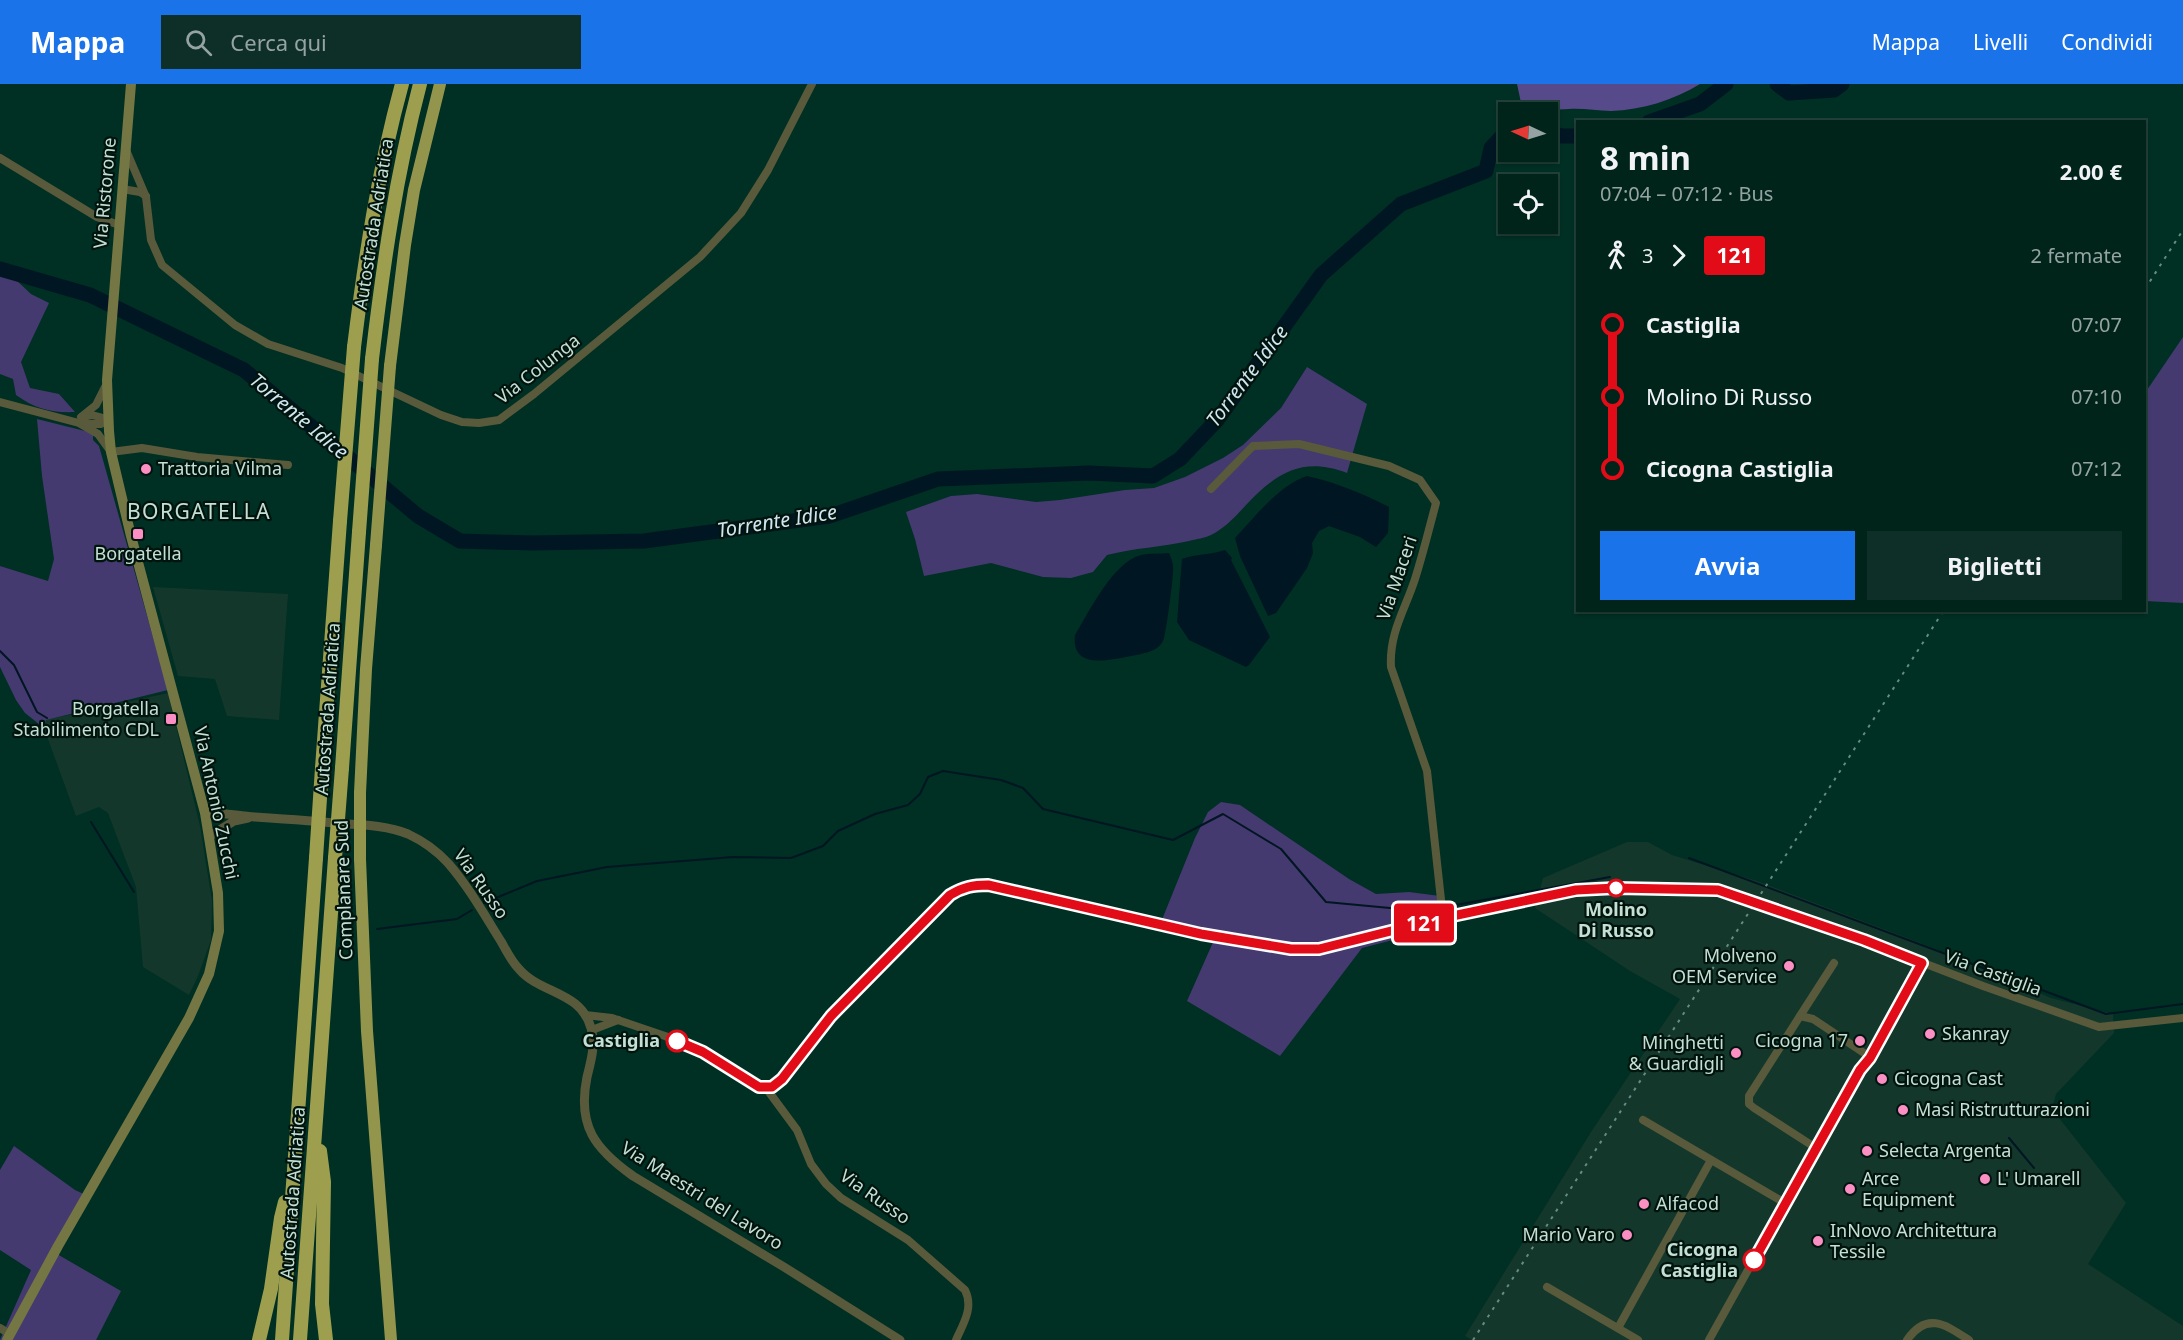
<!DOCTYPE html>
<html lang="it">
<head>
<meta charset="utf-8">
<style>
  body { margin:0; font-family:"Noto Sans",sans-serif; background:#0e2f27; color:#f1f3f6; height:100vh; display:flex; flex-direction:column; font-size:22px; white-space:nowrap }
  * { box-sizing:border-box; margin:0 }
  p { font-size:20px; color:#95a4a2 }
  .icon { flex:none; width:33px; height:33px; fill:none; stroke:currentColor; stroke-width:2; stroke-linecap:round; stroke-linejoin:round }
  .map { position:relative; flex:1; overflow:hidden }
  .side { position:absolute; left:1576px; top:36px; width:570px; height:492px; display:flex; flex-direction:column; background:#00231a; border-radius:0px; box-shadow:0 2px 4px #0004,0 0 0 2px #224039 }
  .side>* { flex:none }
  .badge { padding:0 12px; border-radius:4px; font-size:21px; line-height:39px }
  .needle { width:39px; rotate:274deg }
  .tools { position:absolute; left:1498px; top:18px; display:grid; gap:12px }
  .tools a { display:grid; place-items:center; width:60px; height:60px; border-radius:0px; background:#00231a; box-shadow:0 2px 4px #0004,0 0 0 2px #224039; font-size:30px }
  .map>.badge { position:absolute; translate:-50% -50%; box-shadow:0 0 0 3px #fff }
  .legs { display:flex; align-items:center; gap:9px; height:66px; padding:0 24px; font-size:20px }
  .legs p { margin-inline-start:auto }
  .head { display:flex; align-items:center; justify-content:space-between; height:102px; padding:0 24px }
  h1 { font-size:33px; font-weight:700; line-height:45px }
  .cta { display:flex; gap:12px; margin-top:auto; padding:12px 24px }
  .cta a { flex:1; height:69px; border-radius:0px; background:#1a73e8; color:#fff; font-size:24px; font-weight:700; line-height:69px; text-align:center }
  .cta a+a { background:#0e2f27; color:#f1f3f6 }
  ul { padding:0 24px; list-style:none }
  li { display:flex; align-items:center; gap:21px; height:72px; font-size:22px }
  li i { display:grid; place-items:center; width:9px; height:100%; margin:0 8px; background:currentColor }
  li i::after { content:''; width:15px; height:15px; margin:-8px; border:4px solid; border-radius:50%; background:#00231a }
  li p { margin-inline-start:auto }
  li:first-child i { background:linear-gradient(#0000 50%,currentColor 0) }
  li:last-child i { background:linear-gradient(currentColor 50%,#0000 0) }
  header { display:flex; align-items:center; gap:36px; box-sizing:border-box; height:84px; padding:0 30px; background:#1a73e8; color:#fff }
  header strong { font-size:28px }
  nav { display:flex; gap:33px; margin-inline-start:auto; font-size:21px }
  .search { width:420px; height:54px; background:#0e2f27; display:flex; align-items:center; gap:15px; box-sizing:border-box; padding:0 21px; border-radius:0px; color:#95a4a2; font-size:22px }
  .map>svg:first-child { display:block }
</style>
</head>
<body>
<header>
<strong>Mappa</strong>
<div class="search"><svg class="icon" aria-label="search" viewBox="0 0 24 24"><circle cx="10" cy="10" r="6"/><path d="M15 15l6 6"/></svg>Cerca qui</div>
<nav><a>Mappa</a><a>Livelli</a><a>Condividi</a></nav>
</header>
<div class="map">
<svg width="2183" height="1256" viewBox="0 0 2183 1256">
  <rect width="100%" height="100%" fill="#002f23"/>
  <g fill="#14372c">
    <path d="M153,503L288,510L279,636L227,632L215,595L178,592Z"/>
    <path d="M168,609L200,742L212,817L211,856L198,892L189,911L143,883L136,803L108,729L99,723L76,732L44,644L46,636Z"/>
    <path d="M1627,758H1648L1672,771L1757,797L1923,860L2051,914L2113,930L2114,949L2056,1010L2052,1025L2126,1119L2088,1180L2183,1242V1256H1472L1465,1252L1591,1048L1680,915L1630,887L1535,824L1543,794Z"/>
  </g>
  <g fill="#443a6f">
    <path d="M0,192L15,195L31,210L49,219L21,278L30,304L59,310L75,328C52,329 35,325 16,311L13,295L0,290Z"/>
    <path d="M2183,253V519L2145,517V309Z"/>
    <path d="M1307,283L1367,320L1347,389C1303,372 1276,389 1246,421C1235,433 1225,444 1211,451C1205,454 1196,455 1189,457C1162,463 1134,464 1107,471L1093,488L1071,494L1043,493L991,479L924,492L915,455L906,428L951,412L977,410L1036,418L1060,416L1125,406L1154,404L1185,393L1223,374L1243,361L1281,324Z"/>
    <path d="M37,335L93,349V356L99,362L168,606L46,636L44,644L25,629L16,616L0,583V482L48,497L54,475L42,392Z"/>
    <path d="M1221,718L1240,721L1349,795L1376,810L1409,808L1440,812L1443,829L1435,845L1362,864L1280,972L1187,917L1214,856L1159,843L1195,754L1208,728Z"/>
    <path d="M14,1062L75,1106L88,1112L57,1170L121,1207L96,1256H0L31,1186L0,1166V1086Z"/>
  </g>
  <path fill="#574a8b" d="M1517,0H1700C1674,16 1642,26 1611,27C1597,27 1583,24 1569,25C1553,25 1538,29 1523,28Z"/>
  <g fill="#001622">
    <path d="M1307,392C1337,399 1362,409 1389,423L1388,449L1376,463L1360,453L1329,442L1319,447L1312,459L1313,469L1307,484L1276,529L1268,532L1240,472L1235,454C1256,432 1278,402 1307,392Z"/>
    <path d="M1225,466L1232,474L1231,476L1270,553L1249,581L1246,583L1189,556L1177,538L1182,475C1193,470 1212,471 1225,466Z"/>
    <path d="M1169,469C1171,474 1173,478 1173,483C1174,490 1166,551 1163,557C1157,569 1139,570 1126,573C1105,577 1071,584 1075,551C1089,528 1113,478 1141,471C1150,469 1160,470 1169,469Z"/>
  </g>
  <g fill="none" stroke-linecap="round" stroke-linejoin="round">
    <g stroke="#001622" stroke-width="2">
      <path d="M0,567L14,581L37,628L47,634"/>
      <path d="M91,738L134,808"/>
      <path d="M1689,774L2106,930L2183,920"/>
      <path d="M484,819L537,797L607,783L733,773L791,774L823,762L838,747L875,730L908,721L920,710L928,693L943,687L1001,696L1023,704L1043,725L1173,756L1223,730L1281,765L1326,818L1422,827L1439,824"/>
      <path d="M1445,823L1610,793"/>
      <path d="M377,845L457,835L472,826"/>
      <path d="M2009,1054L2034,1084"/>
    </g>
    <g stroke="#001622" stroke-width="15">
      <path d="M1777,0L1789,9L1834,6L1842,0"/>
      <path d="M1649,38L1700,20L1726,0"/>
      <path d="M1548,48L1562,52H1578"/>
      <path d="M0,185L90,211L244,286L418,432L460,457L532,459L644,457L830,432L938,395L1089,389L1153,392L1180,375L1218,335L1321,191L1401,120L1486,87L1491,64L1509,45"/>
    </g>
    <path stroke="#1d4a3e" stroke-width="8" stroke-dasharray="8 4" stroke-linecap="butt" d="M1738,812L1764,821"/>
    <g stroke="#585a3b" stroke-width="8">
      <path d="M126,66L146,113L151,156L162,181L235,241L268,260L342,284L441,331L462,338L479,339L499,336L534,310L700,173L741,129L768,86L812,0"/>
      <path d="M0,74L97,133L119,141"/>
      <path d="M122,105L140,108L146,112"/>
      <path d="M0,318L79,339L98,350L111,368L142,364L197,373L288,381"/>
      <path d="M81,333L96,321L105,303"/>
      <path d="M82,333L92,331L107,335"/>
      <path d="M83,340H101L107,335"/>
      <path d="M1211,405L1253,362L1299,360L1389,382L1420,396L1436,419C1429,445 1423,470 1415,495C1405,526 1389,549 1391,583L1427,687L1443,834"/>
      <path d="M1764,821L1864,856L1983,902L2099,943L2183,934"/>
      <path d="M585,931L612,934L665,952L703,968L753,1000L766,1004L797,1046L811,1080L826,1100L841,1114L908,1156L965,1206C974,1224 963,1240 956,1256"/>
      <path d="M1800,932L1834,879"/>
      <path d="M592,946L618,936"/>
      <path d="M766,1004L772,1003L782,995L831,932L950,811C963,803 973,801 988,801L1201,850L1291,865H1319L1443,834L1576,806L1616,804L1654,806L1695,804L1718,806L1738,812"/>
      <path d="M1643,1036L1785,1119"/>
      <path d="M1816,1064L1754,1024L1749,1020V1012L1800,932L1813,935L1870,973"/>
      <path d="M1547,1203L1638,1256"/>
      <path d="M0,1244L10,1250"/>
      <path d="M1618,1244L1711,1076"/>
      <path d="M1709,1256L1860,985L1870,973L1922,879"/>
      <path d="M1907,1256C1927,1227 1946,1241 1969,1256"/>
    </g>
    <g stroke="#585a3b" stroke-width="9">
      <path d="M205,729C222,728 238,732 255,733C285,735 315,737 346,740C366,741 389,742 408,750C423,757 437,767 448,779C469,803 485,832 502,859C507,868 512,878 519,885C540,910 581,907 591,944C596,960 591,977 587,993C577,1042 595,1065 633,1092L784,1183L900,1256"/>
      <path d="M210,752L234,737L248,734"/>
    </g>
    <path stroke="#747644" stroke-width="10" d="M7,1256L58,1162L189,934L209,890L219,847L218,809L205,729L131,452L111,368L109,347L107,296L131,0"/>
    <g stroke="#93954c" stroke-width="12">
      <path d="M390,282L405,161L414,106L440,0"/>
      <path d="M360,709L366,585L376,461"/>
      <path d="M360,775L367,947L391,1256"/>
    </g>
    <g stroke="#9d9f4f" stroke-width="14">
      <path d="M354,263C365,174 378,87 402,0"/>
      <path d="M372,275C383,182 396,91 420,0"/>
      <path d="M322,684L340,437"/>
      <path d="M342,684L359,448"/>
      <path d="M320,1067L324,1098L322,1220L326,1256"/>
      <path d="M259,1256L271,1205L281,1134L285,1118"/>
      <path d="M282,1256L316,774"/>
      <path d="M300,1256L335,774"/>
    </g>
    <g stroke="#678c81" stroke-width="2" stroke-dasharray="3 6" stroke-linecap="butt">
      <path d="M2145,205L2183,146"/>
      <path d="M1473,1256L1944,526"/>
    </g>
    <g stroke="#93954c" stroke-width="12">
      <path d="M376,461L390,282"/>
      <path d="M360,709V775"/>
    </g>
    <g stroke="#9d9f4f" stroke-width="14">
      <path d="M340,437L354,263"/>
      <path d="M359,448L372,275"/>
      <path d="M316,774L322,684"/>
      <path d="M335,774L342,684"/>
    </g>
  </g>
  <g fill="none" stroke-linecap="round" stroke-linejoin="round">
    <defs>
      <path id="line-1" d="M677,957L703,968L759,1003H772L782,995L831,932L950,811C963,803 973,801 988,801L1201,850L1291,865H1319L1443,834L1576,806L1616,804L1718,806L1864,856L1922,879L1870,974L1860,986L1754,1176"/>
    </defs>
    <use href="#line-1" stroke="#fff" stroke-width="14"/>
    <use href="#line-1" stroke="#e20c19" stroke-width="9"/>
  </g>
  <g fill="#fb8fc4" stroke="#00140d" stroke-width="2">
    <circle cx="146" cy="385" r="6"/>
    <rect x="132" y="444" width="12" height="12" rx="3"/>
    <rect x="165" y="629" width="12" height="12" rx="3"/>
    <circle cx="1789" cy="882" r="6"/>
    <circle cx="1930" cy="950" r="6"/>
    <circle cx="1860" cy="957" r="6"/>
    <circle cx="1736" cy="969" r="6"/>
    <circle cx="1882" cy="995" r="6"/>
    <circle cx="1903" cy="1026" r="6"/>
    <circle cx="1867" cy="1067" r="6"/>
    <circle cx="1985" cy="1095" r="6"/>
    <circle cx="1850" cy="1105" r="6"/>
    <circle cx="1644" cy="1120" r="6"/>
    <circle cx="1627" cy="1151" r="6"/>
    <circle cx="1818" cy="1157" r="6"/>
  </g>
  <g fill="#fff" stroke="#e20c19" stroke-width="3">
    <circle cx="1616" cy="804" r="8"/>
    <circle cx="677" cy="957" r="10"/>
    <circle cx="1754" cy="1176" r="10"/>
  </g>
  <g text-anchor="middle" stroke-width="4.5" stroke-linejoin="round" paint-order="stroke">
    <g font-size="18" fill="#c4e0d5" stroke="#00140d">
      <text transform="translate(105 109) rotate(-85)" y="6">Via Ristorone</text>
      <text transform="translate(374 140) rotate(-81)" y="6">Autostrada Adriatica</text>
      <text transform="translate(538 285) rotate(-38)" y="6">Via Colunga</text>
      <text transform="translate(1397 494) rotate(-71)" y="6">Via Maceri</text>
      <text transform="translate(328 625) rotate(-86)" y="6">Autostrada Adriatica</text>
      <text transform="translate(216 719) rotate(78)" y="6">Via Antonio Zucchi</text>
      <text transform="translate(481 800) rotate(55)" y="6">Via Russo</text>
      <text transform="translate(344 806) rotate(-92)" y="6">Complanare Sud</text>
      <text transform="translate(1993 889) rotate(20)" y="6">Via Castiglia</text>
      <text transform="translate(293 1109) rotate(-86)" y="6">Autostrada Adriatica</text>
      <text transform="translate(702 1112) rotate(32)" y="6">Via Maestri del Lavoro</text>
      <text transform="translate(875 1113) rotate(35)" y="6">Via Russo</text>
    </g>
    <g font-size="18" fill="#c4e0d5" stroke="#00140d" text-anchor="start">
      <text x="158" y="391">Trattoria Vilma</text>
      <text x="138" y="476" text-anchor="middle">Borgatella</text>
      <text x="159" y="631" text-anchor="end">Borgatella<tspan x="159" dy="21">Stabilimento CDL</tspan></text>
      <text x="1777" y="878" text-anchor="end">Molveno<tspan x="1777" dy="21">OEM Service</tspan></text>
      <text x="1942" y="956">Skanray</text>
      <text x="1848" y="963" text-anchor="end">Cicogna 17</text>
      <text x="1724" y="965" text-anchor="end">Minghetti<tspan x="1724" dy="21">&amp; Guardigli</tspan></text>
      <text x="1894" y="1001">Cicogna Cast</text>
      <text x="1915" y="1032">Masi Ristrutturazioni</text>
      <text x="1879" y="1073">Selecta Argenta</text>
      <text x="1862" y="1101">Arce<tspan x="1862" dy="21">Equipment</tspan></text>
      <text x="1997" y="1101">L' Umarell</text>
      <text x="1656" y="1126">Alfacod</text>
      <text x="1830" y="1153">InNovo Architettura<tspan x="1830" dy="21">Tessile</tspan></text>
      <text x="1615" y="1157" text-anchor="end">Mario Varo</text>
    </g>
    <g font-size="18" font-weight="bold" fill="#c4e0d5" stroke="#00140d" text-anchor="end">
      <text x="1616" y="832" text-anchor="middle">Molino<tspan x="1616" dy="21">Di Russo</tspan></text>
      <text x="660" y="963">Castiglia</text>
      <text x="1738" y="1172">Cicogna<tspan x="1738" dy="21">Castiglia</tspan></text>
    </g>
    <g font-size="20" font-style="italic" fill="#d1e6f1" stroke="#00140d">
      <text transform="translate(1247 292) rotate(-53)" y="7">Torrente Idice</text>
      <text transform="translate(299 332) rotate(40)" y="7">Torrente Idice</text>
      <text transform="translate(777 437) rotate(-9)" y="7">Torrente Idice</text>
    </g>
    <g font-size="21" letter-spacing="1.5" fill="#c4e0d5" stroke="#00140d">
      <text x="199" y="435">BORGATELLA</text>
    </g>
  </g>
</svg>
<div class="tools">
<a><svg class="needle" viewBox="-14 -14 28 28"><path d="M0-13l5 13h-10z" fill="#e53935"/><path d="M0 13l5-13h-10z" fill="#95a4a2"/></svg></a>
<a><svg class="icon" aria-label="locate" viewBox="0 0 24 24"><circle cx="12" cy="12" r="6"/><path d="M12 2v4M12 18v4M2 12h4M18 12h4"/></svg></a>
</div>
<b class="badge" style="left:1424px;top:839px;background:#e20c19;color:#fff">121</b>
<section class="side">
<div class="head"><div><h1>8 min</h1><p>07:04 – 07:12 · Bus</p></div><b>2.00 €</b></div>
<div class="legs"><svg class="icon" aria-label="walk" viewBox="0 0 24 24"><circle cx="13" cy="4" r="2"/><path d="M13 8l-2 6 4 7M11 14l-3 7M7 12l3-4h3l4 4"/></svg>3<svg class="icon" aria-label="forward" viewBox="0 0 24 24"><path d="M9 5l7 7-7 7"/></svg><b class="badge" style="background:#e20c19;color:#fff">121</b><p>2 fermate</p></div>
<ul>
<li><i style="color:#e20c19"></i><b>Castiglia</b><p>07:07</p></li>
<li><i style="color:#e20c19"></i><span>Molino Di Russo</span><p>07:10</p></li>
<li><i style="color:#e20c19"></i><b>Cicogna Castiglia</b><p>07:12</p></li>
</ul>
<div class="cta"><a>Avvia</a><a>Biglietti</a></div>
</section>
</div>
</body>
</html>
